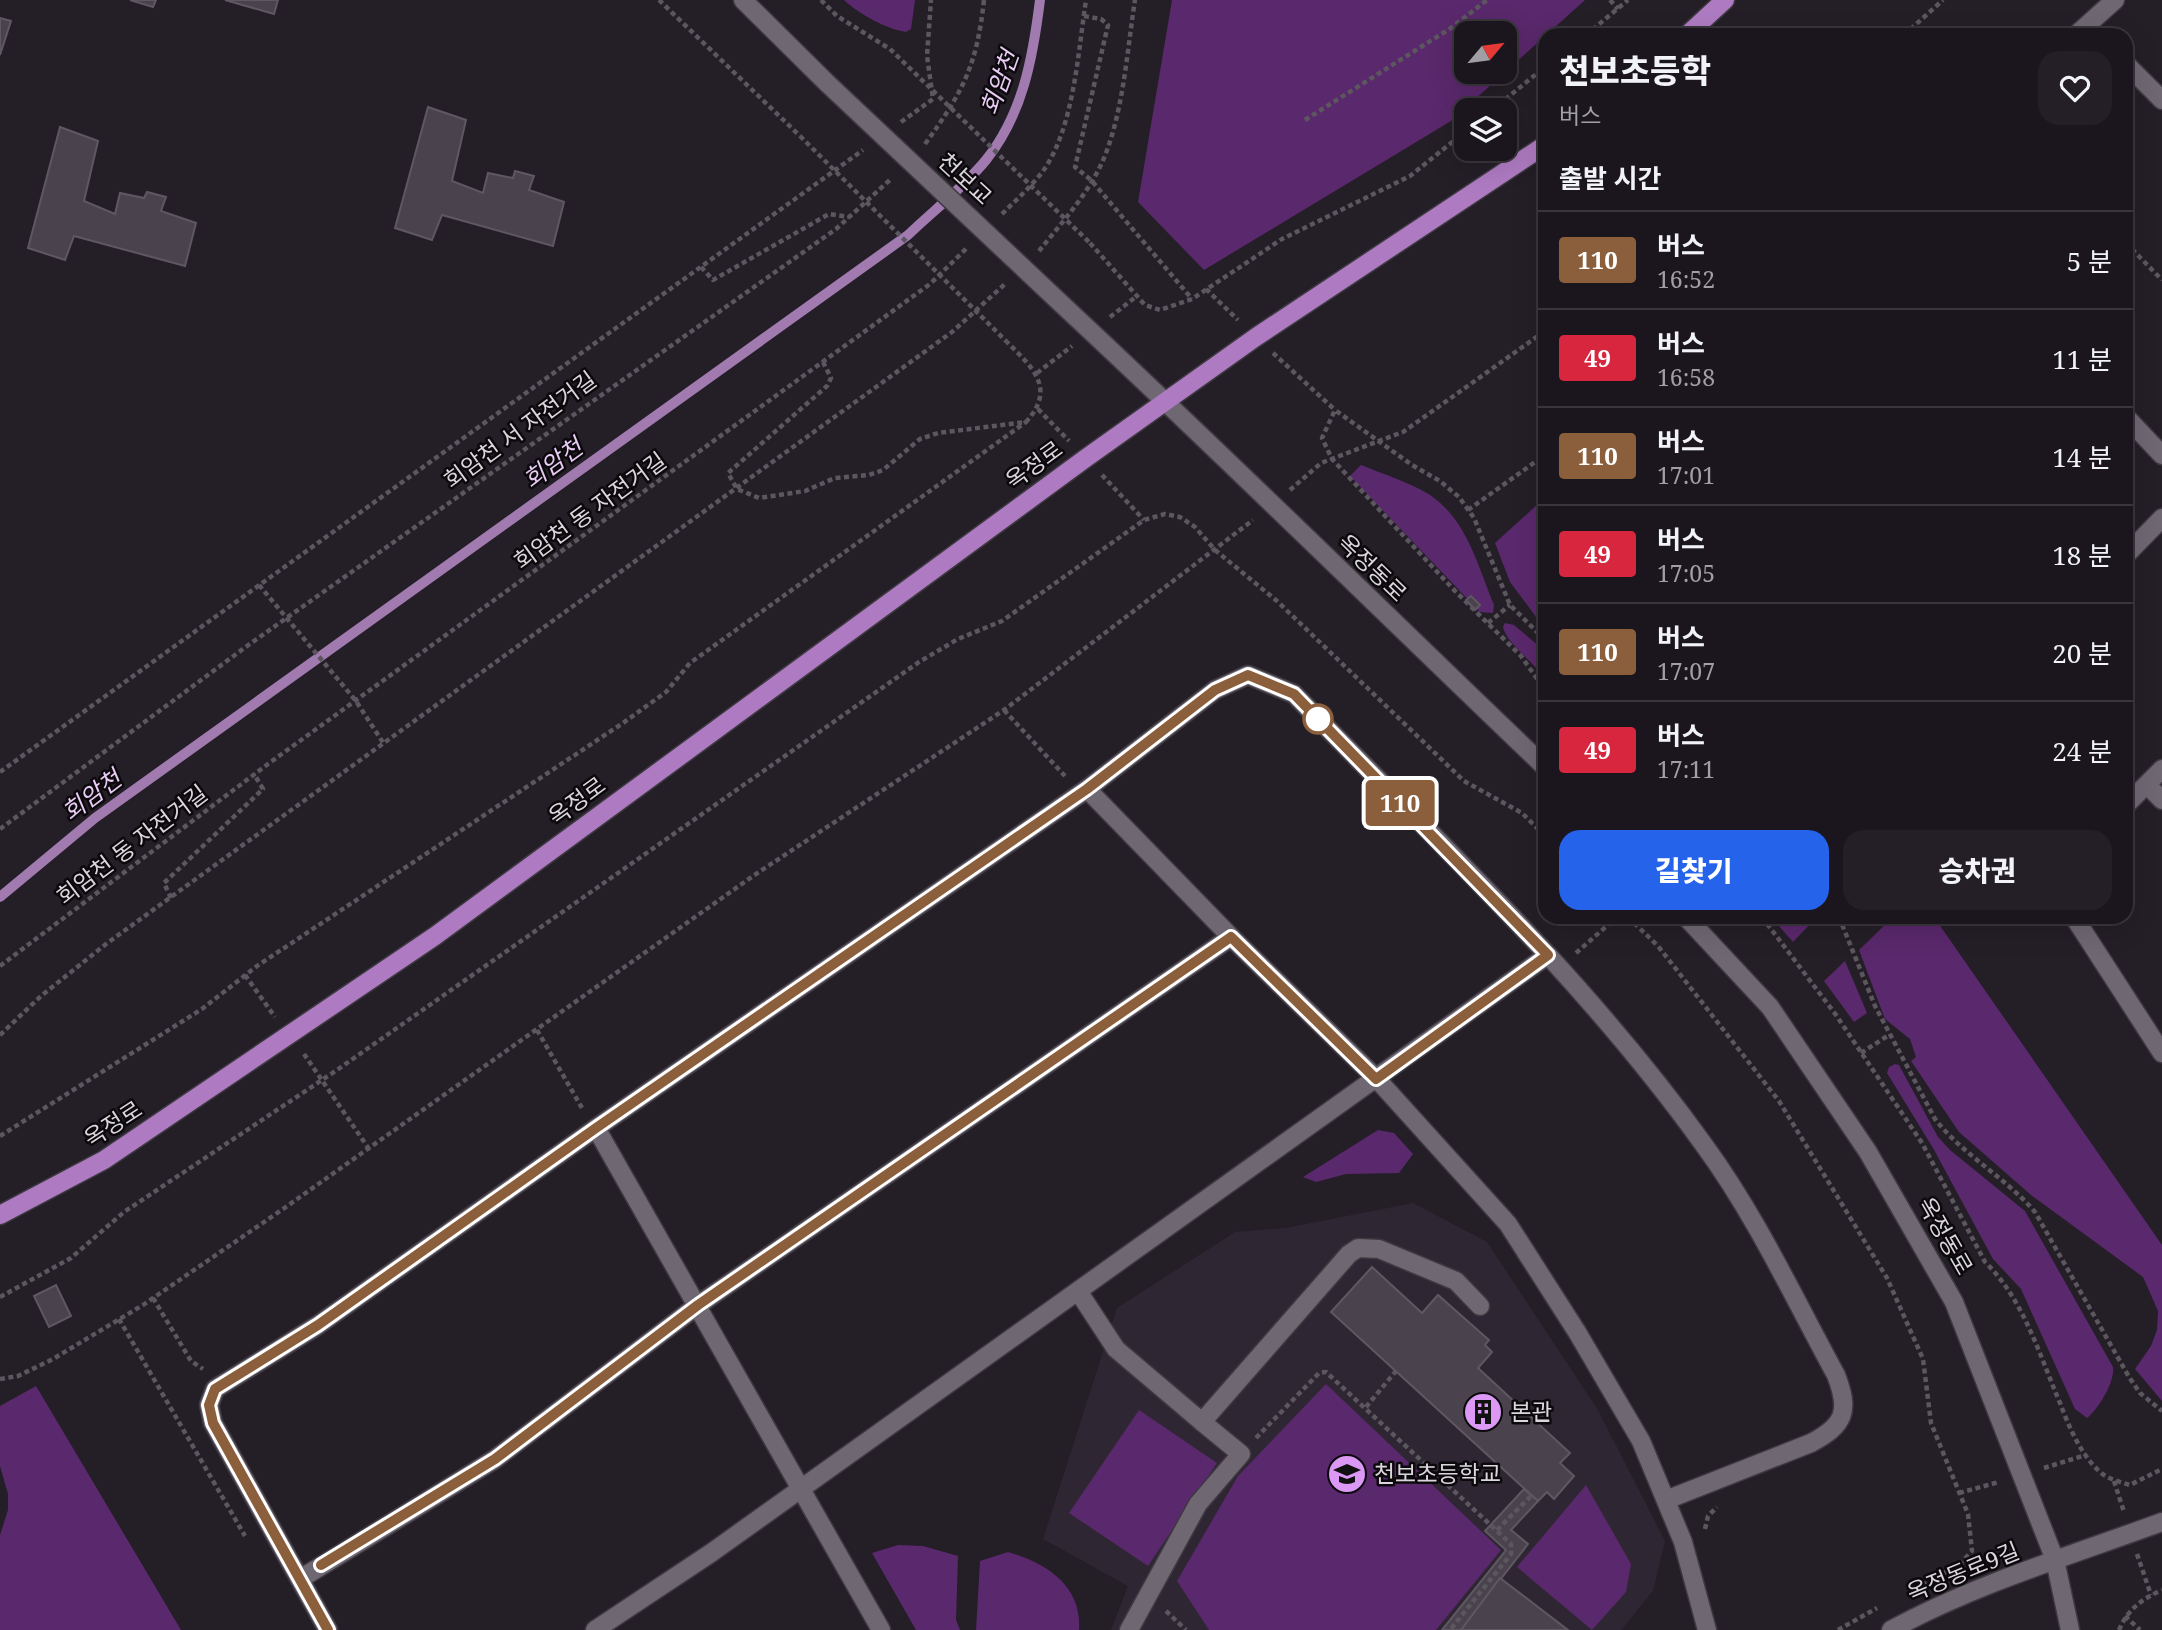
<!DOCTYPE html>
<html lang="ko">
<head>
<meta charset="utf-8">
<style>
  body { margin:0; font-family:"Noto Serif","Noto Sans KR",serif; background:#241f26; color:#f1f3f6; height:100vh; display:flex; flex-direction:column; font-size:26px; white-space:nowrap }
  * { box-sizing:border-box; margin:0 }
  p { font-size:23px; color:#a09fa4 }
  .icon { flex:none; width:38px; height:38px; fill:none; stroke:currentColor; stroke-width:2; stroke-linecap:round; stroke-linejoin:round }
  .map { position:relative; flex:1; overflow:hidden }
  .details { position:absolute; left:1538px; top:28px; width:595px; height:896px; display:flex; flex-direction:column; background:#1b161d; border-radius:21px; box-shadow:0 7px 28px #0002,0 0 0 2px #39353b }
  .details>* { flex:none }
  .badge { padding:0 14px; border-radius:5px; font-size:24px; line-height:46px }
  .needle { width:46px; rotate:61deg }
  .buttons { position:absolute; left:1454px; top:21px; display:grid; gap:14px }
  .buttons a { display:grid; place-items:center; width:63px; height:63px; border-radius:14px; background:#1b161d; box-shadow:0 7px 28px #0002,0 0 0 2px #39353b; font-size:35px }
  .map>.badge { position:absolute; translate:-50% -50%; box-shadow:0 0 0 4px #fff }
  h2 { padding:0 21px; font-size:26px; line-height:63px }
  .round { display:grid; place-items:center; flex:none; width:74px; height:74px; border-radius:21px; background:#241f26 }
  .head { display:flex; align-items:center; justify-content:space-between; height:119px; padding:0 21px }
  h1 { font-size:33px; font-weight:800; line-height:52px }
  .button { display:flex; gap:14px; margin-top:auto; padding:14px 21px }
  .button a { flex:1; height:80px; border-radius:21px; background:#2563eb; color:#fff; font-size:28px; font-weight:800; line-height:80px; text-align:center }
  .button a+a { background:#241f26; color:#f1f3f6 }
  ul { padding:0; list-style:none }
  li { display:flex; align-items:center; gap:21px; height:98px; padding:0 21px; border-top:2px solid #39353b }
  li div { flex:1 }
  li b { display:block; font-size:26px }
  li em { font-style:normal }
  li .badge { min-width:77px; font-weight:700; text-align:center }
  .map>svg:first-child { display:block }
</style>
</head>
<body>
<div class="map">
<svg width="2162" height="1630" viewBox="0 0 2162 1630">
  <rect width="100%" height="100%" fill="#241e27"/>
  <path fill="#2f2633" d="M1413,1203L1487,1242L1598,1410L1665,1541L1653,1591L1621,1630H1111L1128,1586L1043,1539L1117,1308L1235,1232L1286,1228Z"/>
  <g fill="#5a286c" fill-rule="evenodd">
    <path d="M844,0H915L911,29L906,32C886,29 859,14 844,0Z"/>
    <path d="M1172,0H1585L1451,121L1204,270L1138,202ZM1466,33H1505V72H1466Z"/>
    <path d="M1361,465C1383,474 1409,482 1430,495C1467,520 1478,566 1494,605L1493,613L1480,612L1350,476Z"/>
    <path d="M1539,503L1545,510V621L1542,625L1510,582L1495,543Z"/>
    <path d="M1505,623L1514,625L1545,651V679C1535,663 1506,643 1503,627Z"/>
    <path d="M1771,917H1817L1793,942Z"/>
    <path d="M1893,917H1934L2162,1245V1401L2135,1369L2151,1346L2157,1330L2158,1311L2143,1277L2031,1195L1959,1132L1911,1061L1916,1057L1910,1039L1885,1019L1859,950Z"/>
    <path d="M1845,961L1867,1013L1854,1022L1824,981Z"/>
    <path d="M1895,1064L1899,1065L1938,1137L1950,1150L2025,1211L2113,1367C2115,1382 2099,1408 2087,1418L2075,1409L2021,1289L1993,1259L1933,1148L1887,1073L1889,1067Z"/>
    <path d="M1378,1130L1394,1133L1413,1154L1399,1173L1346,1174L1316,1182L1303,1177Z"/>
    <path d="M1326,1384L1501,1550L1436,1630H1209L1177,1581L1238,1476Z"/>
    <path d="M36,1386L181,1630H0V1535L8,1510V1494L0,1466V1406Z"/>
    <path d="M1139,1410L1217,1463L1148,1566L1069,1513Z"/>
    <path d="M1586,1485L1631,1564L1626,1592L1592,1630L1517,1567Z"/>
    <path d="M898,1545L923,1546L958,1556L956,1620L960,1630H916L872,1553Z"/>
    <path d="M1008,1552C1047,1563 1082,1586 1079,1630H976L980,1561Z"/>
  </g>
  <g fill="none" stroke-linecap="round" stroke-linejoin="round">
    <path stroke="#a17ab0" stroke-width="10" d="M0,897L95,818L908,235C933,211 964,187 986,160C1023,114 1033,57 1040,0"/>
  </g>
  <g fill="#4a434d" stroke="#5f5862" stroke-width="2">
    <path d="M130,0H156L153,7Z"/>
    <path d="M225,0H278L274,14Z"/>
    <path d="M0,18L11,21L0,55Z"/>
    <path d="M428,107L466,120L452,181L483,193L488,173L513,178L515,171L534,176L529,190L564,202L553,246L442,215L432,240L395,228Z"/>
    <path d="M60,127L98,141L84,201L115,214L120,193L144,198L147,192L166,197L161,211L196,223L185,266L74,236L65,260L28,248Z"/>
    <path d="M1471,596L1480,605L1475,610L1466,600Z"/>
    <path d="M1372,1267L1422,1313L1438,1295L1489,1340L1485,1345L1492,1352L1478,1368L1570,1453L1560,1463L1574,1476L1554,1499L1547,1492L1538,1501L1331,1312Z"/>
    <path d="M56,1285L71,1316L49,1327L34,1296Z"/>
    <path d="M1524,1489L1538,1501L1511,1530L1528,1544L1461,1630H1442L1506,1550L1485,1531Z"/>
    <path d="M1500,1578L1568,1630H1461Z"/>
  </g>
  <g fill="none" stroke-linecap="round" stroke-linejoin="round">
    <defs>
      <g id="minor">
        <path d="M743,0L828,84"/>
        <path d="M2076,35L2115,0"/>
        <path d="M2126,64L2162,100"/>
        <path d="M1068,310C1229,460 1386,615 1545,767"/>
        <path d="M2126,417L2162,455"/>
        <path d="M2126,555L2162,518"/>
        <path d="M2147,785L2162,800"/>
        <path d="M1087,789L1231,937L1376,1078L1508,1224L1577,1332L1641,1441L1683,1542L1707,1630"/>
        <path d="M2126,805L2162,769"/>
        <path d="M1686,917L1770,1007L1868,1152L1954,1302L2055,1560L2070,1630"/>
        <path d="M2074,917L2162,1053"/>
        <path d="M596,1128L881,1630"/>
        <path d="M1078,1291L1116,1349L1202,1422L1349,1254L1358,1248L1379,1249L1456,1281L1480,1306"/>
        <path d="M300,1579L495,1459L698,1305L1231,937"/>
        <path d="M328,1630L213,1423L209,1405L215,1389L318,1325L596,1128L1087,789L1215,690L1248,675L1294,694C1435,839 1585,979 1704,1145C1756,1216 1794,1298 1836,1375C1850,1411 1845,1425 1811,1443L1666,1500"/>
        <path d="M595,1630L711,1553L1548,955"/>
        <path d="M1129,1630L1198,1504L1241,1454L1202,1422"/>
        <path d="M1891,1630C1975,1584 2072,1555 2162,1522"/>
      </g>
      <g id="major">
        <path d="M1687,35L1725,0"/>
        <path d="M0,1215L104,1160L435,936L1086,458L1256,337L1545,145"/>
      </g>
    </defs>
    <use href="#minor" stroke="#3e3941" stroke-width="21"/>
    <use href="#major" stroke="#3e3941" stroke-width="21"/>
    <g stroke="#5c575f" stroke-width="4.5" stroke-dasharray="5 3.5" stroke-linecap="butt">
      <path d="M659,0L800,136"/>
      <path d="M821,0L837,16L890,49"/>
      <path d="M1610,0L1618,9"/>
      <path d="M1084,16L1101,19L1108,25L1075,167L1091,180L1192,299"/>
      <path d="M1912,27L1920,35"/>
      <path d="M1586,35L1628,0"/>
      <path d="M1904,35L1943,0"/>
      <path d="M1492,110L1545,67"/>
      <path d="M1305,120L1451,28L1487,0"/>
      <path d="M901,122L933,99L927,56L931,0"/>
      <path d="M925,144C963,92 977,65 984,0"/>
      <path d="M1002,214C1016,200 1031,187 1043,171C1074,128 1078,52 1086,0"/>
      <path d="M1090,243L1145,305L1160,310L1192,299L1282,239L1410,176L1466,131"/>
      <path d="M2126,243L2162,280"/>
      <path d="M1039,251C1063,221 1092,190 1106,153C1124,105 1127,51 1135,0"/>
      <path d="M701,267L713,280L829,214L849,217"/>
      <path d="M1206,289L1238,320"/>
      <path d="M1110,317L1137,296"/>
      <path d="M1273,353L1335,410"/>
      <path d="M823,362L831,378L827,386L728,473L737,489L759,498L805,491L835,478L869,475L883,470L920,439L938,433L1026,422C1057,388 1032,367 1007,342"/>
      <path d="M1037,373L1072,346"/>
      <path d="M1038,409L1069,441"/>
      <path d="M1102,475L1144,520"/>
      <path d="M1290,490L1321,463L1403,432L1545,331"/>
      <path d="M1468,510L1545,455"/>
      <path d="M259,585L356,701L384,744"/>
      <path d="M1488,623L1510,605"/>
      <path d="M1545,640L1510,605L1474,518L1459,497L1440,481L1412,465L1335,410L1322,438L1332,459L1455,591L1521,656L1545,690"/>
      <path d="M1004,710L1065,776"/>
      <path d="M0,772L863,150"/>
      <path d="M0,829L247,646L836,229L892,178"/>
      <path d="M171,898L164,883L263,789L254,774"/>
      <path d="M1628,917L1658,946L1779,1101L1887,1278L1923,1359L1931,1423L1968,1514L1972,1551L1959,1565L1919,1586"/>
      <path d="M1762,917L1836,1015L1922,1143L1985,1262C2024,1300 2039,1354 2060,1403C2069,1427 2081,1455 2100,1472C2108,1479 2120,1482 2130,1485L2162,1469"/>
      <path d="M1839,917L1875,1006L1935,1119C1963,1155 2005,1177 2035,1212L2129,1377L2140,1393L2162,1411"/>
      <path d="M1576,953L1617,917"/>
      <path d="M0,966L268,764L930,284L968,247"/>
      <path d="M245,975L275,1017"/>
      <path d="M537,1030L582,1108"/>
      <path d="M0,1035L41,996L106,944L952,332L1005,284"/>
      <path d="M1861,1053L1889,1035"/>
      <path d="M304,1054L369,1149"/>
      <path d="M0,1136L202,1009L257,966L623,723L666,692L690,663L1026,422"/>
      <path d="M0,1297L71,1258L124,1212L337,1070L919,662L958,639L1002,621L1144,520L1165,514L1180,517L1195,527L1215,550L1277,601L1464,781L1522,813L1545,836"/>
      <path d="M153,1298L191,1361L203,1369"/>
      <path d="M119,1319L245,1536"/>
      <path d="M0,1379L18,1376L53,1359L143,1305L283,1209L753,876L1004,710L1253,520"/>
      <path d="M1366,1407L1396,1371"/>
      <path d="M1256,1438L1319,1373L1326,1372L1511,1544V1554L1450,1630"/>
      <path d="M2044,1468L2086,1455"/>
      <path d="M2114,1481L2124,1512"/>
      <path d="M1959,1493L1999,1482"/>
      <path d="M1705,1529L1708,1516L1717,1507"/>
      <path d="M1497,1530L1532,1495"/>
      <path d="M2137,1554L2151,1595"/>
      <path d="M1166,1611L1186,1630"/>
      <path d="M2125,1616L2140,1630"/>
      <path d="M1838,1630L1877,1608"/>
      <path d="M2119,1630C2128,1609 2142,1599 2162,1590"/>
    </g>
    <use href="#minor" stroke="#6f6872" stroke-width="18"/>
    <use href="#major" stroke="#ae7bc2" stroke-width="18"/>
    <defs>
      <path id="minor-bridge" d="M828,84L1068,310"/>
    </defs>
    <use href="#minor-bridge" stroke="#3e3941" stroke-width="21" stroke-linecap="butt"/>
    <g stroke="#5c575f" stroke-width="4.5" stroke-dasharray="5 3.5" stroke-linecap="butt">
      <path d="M890,49L1090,243"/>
      <path d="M800,136L1007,342"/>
    </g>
    <use href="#minor-bridge" stroke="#6f6872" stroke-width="18"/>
  </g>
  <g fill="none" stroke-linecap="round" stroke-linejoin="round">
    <defs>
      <path id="line" d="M321,1565L495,1459L698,1305L1231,937L1376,1079L1548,955L1294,694L1248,675L1215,690L1087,789L596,1128L318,1325L215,1389L209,1405L213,1423L328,1630"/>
    </defs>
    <use href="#line" stroke="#fff" stroke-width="16"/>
    <use href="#line" stroke="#8b5e3c" stroke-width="10"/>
  </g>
  <defs>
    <symbol id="building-disc" viewBox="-11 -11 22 22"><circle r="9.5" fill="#db99f5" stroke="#0c090d"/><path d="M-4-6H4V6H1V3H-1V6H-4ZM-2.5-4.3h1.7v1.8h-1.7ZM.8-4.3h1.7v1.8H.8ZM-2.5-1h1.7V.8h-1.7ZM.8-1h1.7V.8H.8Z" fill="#111"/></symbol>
    <symbol id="school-disc" viewBox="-11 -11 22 22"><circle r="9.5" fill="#db99f5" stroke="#0c090d"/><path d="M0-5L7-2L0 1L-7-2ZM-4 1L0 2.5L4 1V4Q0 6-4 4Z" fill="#111"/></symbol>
  </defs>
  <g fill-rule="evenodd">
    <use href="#building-disc" x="1461" y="1390" width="44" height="44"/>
    <use href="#school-disc" x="1325" y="1452" width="44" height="44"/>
  </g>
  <circle fill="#fff" stroke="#8b5e3c" stroke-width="3.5" cx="1318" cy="719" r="14"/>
  <g text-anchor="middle" stroke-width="5" stroke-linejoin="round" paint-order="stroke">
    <g font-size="23" fill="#dad6dc" stroke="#0c090d">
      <text transform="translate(965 179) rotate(43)" y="8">천보교</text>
      <text transform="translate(520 430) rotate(-36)" y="8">회암천 서 자전거길</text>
      <text transform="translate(1034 465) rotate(-36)" y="8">옥정로</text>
      <text transform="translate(590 511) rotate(-36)" y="8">회암천 동 자전거길</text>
      <text transform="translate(1372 568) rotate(44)" y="8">옥정동로</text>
      <text transform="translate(577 801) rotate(-36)" y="8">옥정로</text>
      <text transform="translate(132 845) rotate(-37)" y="8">회암천 동 자전거길</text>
      <text transform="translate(113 1124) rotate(-33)" y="8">옥정로</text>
      <text transform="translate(1945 1236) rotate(60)" y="8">옥정동로</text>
      <text transform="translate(1963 1572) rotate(-22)" y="8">옥정동로9길</text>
    </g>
    <g font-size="23" fill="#dad6dc" stroke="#0c090d" text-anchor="start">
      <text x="1510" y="1420">본관</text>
      <text x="1374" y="1482">천보초등학교</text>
    </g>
    <g font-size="24" font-style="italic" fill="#e9cdf5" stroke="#0c090d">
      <text transform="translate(1000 83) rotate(-70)" y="8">회암천</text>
      <text transform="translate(553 464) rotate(-36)" y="8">회암천</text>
      <text transform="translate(92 796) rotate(-37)" y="8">회암천</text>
    </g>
  </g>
</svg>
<div class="buttons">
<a><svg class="needle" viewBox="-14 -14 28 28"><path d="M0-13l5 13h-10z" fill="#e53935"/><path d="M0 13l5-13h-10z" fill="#a09fa4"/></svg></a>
<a><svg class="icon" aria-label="layers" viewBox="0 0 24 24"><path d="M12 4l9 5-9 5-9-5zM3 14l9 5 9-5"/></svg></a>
</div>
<b class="badge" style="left:1400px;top:803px;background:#8b5e3c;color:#fff">110</b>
<section class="details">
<div class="head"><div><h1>천보초등학</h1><p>버스</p></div><a class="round"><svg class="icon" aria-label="heart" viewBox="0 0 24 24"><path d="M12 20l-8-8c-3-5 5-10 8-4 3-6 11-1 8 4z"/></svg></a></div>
<h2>출발 시간</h2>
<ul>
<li><span class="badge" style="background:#8b5e3c;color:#fff">110</span><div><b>버스</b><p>16:52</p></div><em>5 분</em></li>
<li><span class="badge" style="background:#d7263d;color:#fff">49</span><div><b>버스</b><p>16:58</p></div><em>11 분</em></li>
<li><span class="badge" style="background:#8b5e3c;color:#fff">110</span><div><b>버스</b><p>17:01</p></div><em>14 분</em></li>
<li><span class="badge" style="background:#d7263d;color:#fff">49</span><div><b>버스</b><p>17:05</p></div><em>18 분</em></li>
<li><span class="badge" style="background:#8b5e3c;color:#fff">110</span><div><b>버스</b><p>17:07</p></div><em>20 분</em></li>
<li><span class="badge" style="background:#d7263d;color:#fff">49</span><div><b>버스</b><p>17:11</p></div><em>24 분</em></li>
</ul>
<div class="button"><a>길찾기</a><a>승차권</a></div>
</section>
</div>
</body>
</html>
